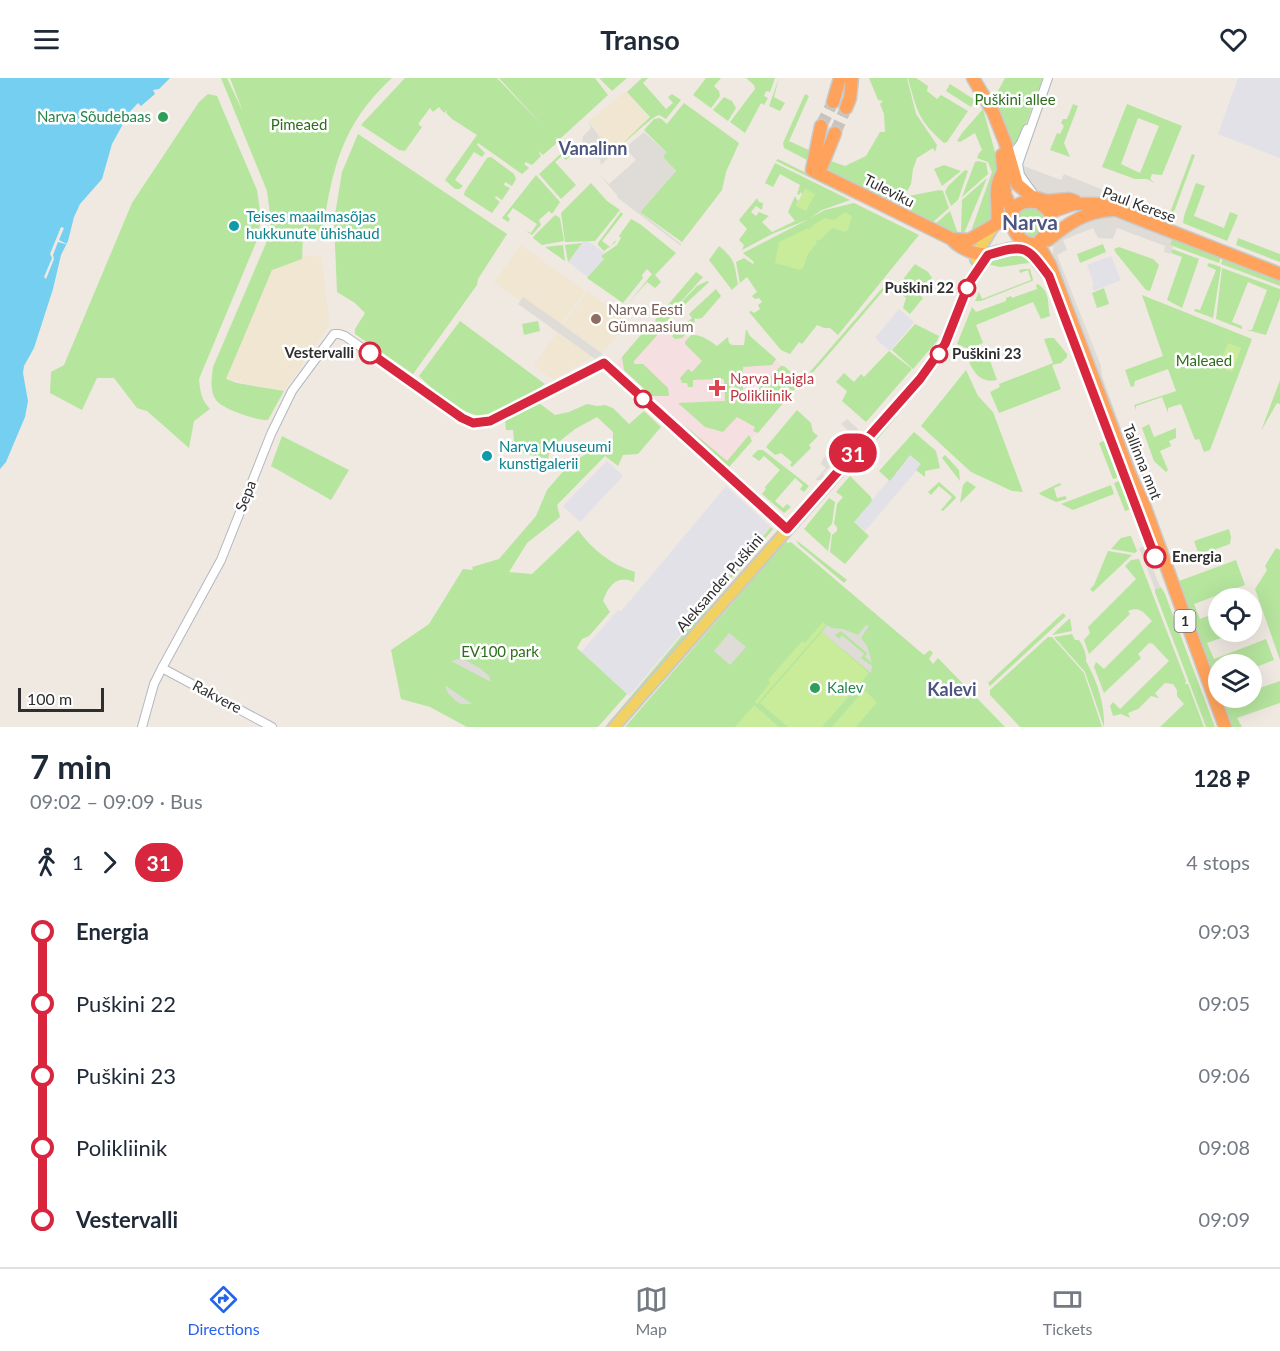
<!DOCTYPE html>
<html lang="en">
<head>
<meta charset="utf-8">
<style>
  body { margin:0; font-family:Lato,sans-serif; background:#f2f2f3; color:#1f2937; height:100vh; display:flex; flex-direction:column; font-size:22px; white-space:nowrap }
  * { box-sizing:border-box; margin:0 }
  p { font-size:20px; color:#747a83 }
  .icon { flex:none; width:33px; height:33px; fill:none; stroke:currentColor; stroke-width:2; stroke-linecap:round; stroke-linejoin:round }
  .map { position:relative; height:649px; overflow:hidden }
  .drawer { display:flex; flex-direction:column; background:#fff; flex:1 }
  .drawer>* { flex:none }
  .badge { padding:0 12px; border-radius:20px; font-size:21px; line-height:39px }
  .fabs { position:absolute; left:1208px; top:510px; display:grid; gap:12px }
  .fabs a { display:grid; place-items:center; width:54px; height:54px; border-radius:50%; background:#fff; box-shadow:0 6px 24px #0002; font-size:30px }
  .scale { position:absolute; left:18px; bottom:15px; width:86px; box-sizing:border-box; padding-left:6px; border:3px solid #2e2e2e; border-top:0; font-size:16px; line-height:21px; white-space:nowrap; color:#2e2e2e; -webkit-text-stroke:4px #fff; paint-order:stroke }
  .map>.badge { position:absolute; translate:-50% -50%; box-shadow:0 0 0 3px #fff }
  .legs { display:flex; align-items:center; gap:9px; height:66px; padding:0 30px; font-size:20px }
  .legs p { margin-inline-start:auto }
  .overview { display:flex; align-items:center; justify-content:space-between; height:102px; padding:0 30px }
  h1 { font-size:33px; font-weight:700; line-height:45px }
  ul { padding:0 30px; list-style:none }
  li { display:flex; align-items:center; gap:21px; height:72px; font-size:22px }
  li i { display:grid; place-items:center; width:9px; height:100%; margin:0 8px; background:currentColor }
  li i::after { content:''; width:15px; height:15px; margin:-8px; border:4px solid; border-radius:50%; background:#fff }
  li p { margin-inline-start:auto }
  li:first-child i { background:linear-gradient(#0000 50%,currentColor 0) }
  li:last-child i { background:linear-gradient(currentColor 50%,#0000 0) }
  header { display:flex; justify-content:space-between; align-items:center; height:78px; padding:0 30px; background:#fff; font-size:27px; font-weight:700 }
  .dock { display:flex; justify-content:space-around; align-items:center; height:84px; border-top:2px solid #e0e1e3; background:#fff; font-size:16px; color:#747a83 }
  .dock a { display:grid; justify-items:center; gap:3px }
  .dock .active { color:#2563eb }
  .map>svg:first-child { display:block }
</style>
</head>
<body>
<header><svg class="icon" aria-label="menu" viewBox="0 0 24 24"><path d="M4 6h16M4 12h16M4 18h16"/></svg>Transo<svg class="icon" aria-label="heart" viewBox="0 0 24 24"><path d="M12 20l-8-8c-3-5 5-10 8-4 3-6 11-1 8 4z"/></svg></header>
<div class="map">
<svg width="1280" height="649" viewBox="0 0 1280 649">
  <rect width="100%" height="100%" fill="#efe9e1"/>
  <g fill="#e3e1e8">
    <path d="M1238,0H1280V80L1218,56Z"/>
    <path d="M585,161L609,178L592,202L568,184Z"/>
    <path d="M1111,178L1121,202L1094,213L1092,208L1094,206L1087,187Z"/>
    <path d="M899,231L914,244L890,273L875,260Z"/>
    <path d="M910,376L922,386L865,453L854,444Z"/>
    <path d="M607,383L623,398L580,444L563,428Z"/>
    <path d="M726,408L771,449L629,618L581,574L618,532L621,533L645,505Z"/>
  </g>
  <g fill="#f0e6d1">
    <path d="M626,13L651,42L612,76L589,43Z"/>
    <path d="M521,167L585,213L558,250L494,204Z"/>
    <path d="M303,177L321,179L330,246L284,313L226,301L272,191L302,181Z"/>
    <path d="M587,213L629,245L602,274L563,247Z"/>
    <path d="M557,255L592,279L553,302L534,288Z"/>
  </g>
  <path fill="#f5dfe0" d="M656,242L672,258L682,256L755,286L775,281L796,302L754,358L729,389L616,285Z"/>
  <g fill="#b6e59e" fill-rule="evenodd">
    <path d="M221,0H227L243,34L230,0H392C341,47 332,91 322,158H303L302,181L272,192L226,301L237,305L284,313L268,342C258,343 222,331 216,322C209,312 212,299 213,289L267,163L271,144L267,113Z"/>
    <path d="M405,0H497L544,49L499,0H595L608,17L561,60L559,62L554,58L559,63L543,77L538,73L541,78L532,87L526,84L524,86L529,90L522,96L478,65L477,67L485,75L482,79L474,74L455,102L463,108L459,111H455L445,102L477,57L452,41L446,35L447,32L444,35L439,29L433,34L430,30L418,46L422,49L405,73L399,72L361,47Z"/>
    <path d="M599,0H627L612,13Z"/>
    <path d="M642,0H648L643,5L666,31L673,25L668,19L672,16L681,22L666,41L659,37C650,40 632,59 622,66L650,39L627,14Z"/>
    <path d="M706,0H721L714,8L719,13L720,18L711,30L693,17Z"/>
    <path d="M746,0H775L770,14L766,13L764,18L768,20L764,27L761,25L745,55L730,44L755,11L754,7Z"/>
    <path d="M779,0L774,19L785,25L780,33L769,28Z"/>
    <path d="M869,0H907L916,36L937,67L935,74L933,70L917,80L913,91L911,106L906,115L902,116L905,117L899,129L826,92L828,82L845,88L866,78L880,54H885L884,36L880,26L883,23L878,22Z"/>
    <path d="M908,0H916L928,8L927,13L937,21L941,17L968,33L947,64L944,65C918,42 917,33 908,0Z"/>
    <path d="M1005,0H1043L1020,63L1015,67L1010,65L992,24Z"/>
    <path d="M950,6L975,22L971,29L946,13Z"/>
    <path d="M208,16L217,18L257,112L261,140L257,162L199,301C200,312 201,322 210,331L194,343L189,370L147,333L137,330L114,300H97L82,332L50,315L51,294L64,287L132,125L199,24Z"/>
    <path d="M805,16L809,18L789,63L811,73V84L784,70L783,65Z"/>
    <path d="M724,19L732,23L736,30L728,43L713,32Z"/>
    <path d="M684,25L739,65L726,94L722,112L682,164L640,134L676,93L663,79L666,74L644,52L654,41L660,40L667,46Z"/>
    <path d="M1073,26L1078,28L1064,65L1070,79L1050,72L1057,55L1060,56L1064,48L1061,45L1063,41H1067Z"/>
    <path d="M1127,26L1182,48L1162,97L1152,96L1150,101L1155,105L1147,101H1135L1102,89ZM1138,40L1159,48L1140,95L1121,86Z"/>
    <path d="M983,31L995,74V84L999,79L994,140L974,157L969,159L992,94L988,84L977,80L979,75L982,72L975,55L960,64L957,63L962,55Z"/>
    <path d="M358,56L507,156L478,201L477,207L413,296L355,256V251L365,235L355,225L337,214L334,143L342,94Z"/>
    <path d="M566,71L571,77L566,82L562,78L555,84L576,107L561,121L539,96Z"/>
    <path d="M1192,76L1195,77L1171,142L1168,140Z"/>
    <path d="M491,79L514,96L516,101L512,108L505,104L504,107L510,110L502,122L496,118L495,120L500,124L492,135L464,117L465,113L487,80Z"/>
    <path d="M778,81L857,120L854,121L776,83Z"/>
    <path d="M978,83L986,85L988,96L962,119L975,84Z"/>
    <path d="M775,85L850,122L822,132L810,140L825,132L854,125L919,157L838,257L830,250H824L817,247L802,266L799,264L790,276L781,272L749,234L751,233L754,235L760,231L758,227L762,224L759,220L755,221L752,218L757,214L747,199L740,205L736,184L744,180L753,186L754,184L743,175L809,141L772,156L742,172L744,167L739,162L747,151L739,142L757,120L759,124L763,125L762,132L768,136L756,128L751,134L756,138L759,134L769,138L762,144L772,154L795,143L788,134L795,118L798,123L796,128L805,111L802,117L801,114L799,117L797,116L800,107L780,96L773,109L765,105Z"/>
    <path d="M944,87L961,93L942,108L934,91Z"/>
    <path d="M965,92L968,93L958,122L951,128L945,114L948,108Z"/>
    <path d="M536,97L560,124L552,136L549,133L539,142L541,147L532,157L526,153L531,155L537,146L513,130L507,138L510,141L508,144L502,140Z"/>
    <path d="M987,100L963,158L961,154L962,122Z"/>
    <path d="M591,105L607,123L620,132L595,163L565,164L561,135Z"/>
    <path d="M1196,105L1205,108L1194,138L1224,150L1230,134L1238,137L1227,163L1183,145L1184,138Z"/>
    <path d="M940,112L943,113L949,130L932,145L903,130L908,118Z"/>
    <path d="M1024,129H1034L1040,134L1043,139L1048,137L1049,145L1038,160H1027L1019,150L1020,141L1017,135Z"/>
    <path d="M950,133L959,159L935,146Z"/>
    <path d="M621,134L623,136L602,163L610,169L615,163L616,164L604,173L598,167V165Z"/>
    <path d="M555,137L560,140L564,163L542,167L533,160L534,158Z"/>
    <path d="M631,141L640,146L676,175L655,197L661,204L655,210L647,204L627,227L652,196L647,191L642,197L643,200L623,225L587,200L604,181L601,178L617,167L621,160L619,158Z"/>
    <path d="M1238,160L1280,176V184L1236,167Z"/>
    <path d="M1172,161L1221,179L1219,185L1170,167Z"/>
    <path d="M582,165L568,184L565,167Z"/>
    <path d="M1103,166L1106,174L1080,185L1077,176Z"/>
    <path d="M563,167L565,183L545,169Z"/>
    <path d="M719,168C736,182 734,186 738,206L732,212L709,182Z"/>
    <path d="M1119,169L1153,181L1159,187L1150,213L1146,212L1116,175L1114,171Z"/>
    <path d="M1172,171L1199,181L1182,230L1167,222L1182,179L1171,175Z"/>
    <path d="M1012,177L1028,178L1035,184L1000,189L987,186L996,179Z"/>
    <path d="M1223,180L1280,202V208L1221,186Z"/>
    <path d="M1209,185L1221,189L1213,240L1194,233L1195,231L1200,232L1216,192L1207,188Z"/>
    <path d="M915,186L928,194L932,200L931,202H928L920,217L923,220L910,236L903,230L906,220L897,211V209Z"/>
    <path d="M1222,190L1280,211V220L1266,257L1247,252H1252L1267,212L1248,204L1232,244L1242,248V251L1216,241Z"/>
    <path d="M1024,191H1030L1033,202L1032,203L981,223H975L979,214L982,221L1031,202L1028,192L1020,195L1019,192Z"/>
    <path d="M696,194L703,199L670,236L697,208L707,203L709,204L663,247H660L655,242Z"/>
    <path d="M891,200L890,205L823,283L813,294L809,295Z"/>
    <path d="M1038,206C1051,215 1047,225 1050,238L1041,241L1033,224L976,247L983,265L968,271L957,266L972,229L976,234L1006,223V220L1011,218L1012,220L1037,211L1036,207Z"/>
    <path d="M1104,210L1109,226L1097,230L1092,215Z"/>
    <path d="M716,211L721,218L702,240L697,241L695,240L694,247L682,260L675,261L672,258L692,240L689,236Z"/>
    <path d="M1142,217L1252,261L1210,372L1204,374L1199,361L1195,362L1181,326L1168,330V335L1162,319L1136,328V332L1134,327L1176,313L1168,291L1135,303L1134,308L1131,309L1125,292L1163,278Z"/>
    <path d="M460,243L545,306C529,317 511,330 492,337C468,344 435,314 419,298Z"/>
    <path d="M538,243L540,253L524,257L522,246Z"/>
    <path d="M651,245L660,254L634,283V286H643L668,310L669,318H652L624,292L622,279Z"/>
    <path d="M915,246L939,258L937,263L913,291L892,272Z"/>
    <path d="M746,251L750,258L776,281L772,287L743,289V326L781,288H784L798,301L799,306L758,355L753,353L755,349L737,339L723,354L705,349L678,325L725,323L724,301L693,302V309H688L687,305H682L680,300L688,291L692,294L702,283L685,266V264L691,257C701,256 709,262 717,268L728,259L729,265L732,267H744Z"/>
    <path d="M1048,260H1054L1067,276V279L1061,285L1052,287L1061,311L999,335L990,314L1000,309L999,306L1053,285L1044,261Z"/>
    <path d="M889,273L912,291L866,344L842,323L847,313L836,304L844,295L854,304L861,296L864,299Z"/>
    <path d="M988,277L997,302C982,305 975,297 969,284Z"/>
    <path d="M966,292L978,318L993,334L1023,414L1012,413L971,394L921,348Z"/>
    <path d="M1280,302V326L1277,325L1261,353Z"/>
    <path d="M414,312L464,347L463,348L412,313Z"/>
    <path d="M539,325L555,337L569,334L587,326L597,328L605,327L613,330L629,346L644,333L661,349L638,376L623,377L618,388L605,378L557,427L560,439L527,465L509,494L532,496L578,452C593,472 610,486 635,494L634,504C617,496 608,508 603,523L610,534L589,558L582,561L577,570L627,616L598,649H467L430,629L401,621L391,572L429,546L463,491L473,492L472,489L499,481L536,438L547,412L567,389L591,372L613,362V354L597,339L575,351L550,371L548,381L515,373L513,352H506L505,342Z"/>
    <path d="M797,332L811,345L813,354L818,358L809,367L811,370L792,389L790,387L792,384L781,375L775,377L766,369Z"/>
    <path d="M895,338H897L853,390L851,388Z"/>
    <path d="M683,346L727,383L749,357L752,363L729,389Z"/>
    <path d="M1149,346L1154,359L1176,350V360L1169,363L1171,368L1160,373L1168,392L1166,394L1154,383L1142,350Z"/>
    <path d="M914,354L936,373L940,390L925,393V399L916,392L921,386L910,377L890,403L879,393Z"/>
    <path d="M282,358L349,392L331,422L271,388Z"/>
    <path d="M1106,362L1120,399L1113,401L1099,365Z"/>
    <path d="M758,372H763L809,408L804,414L800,411L803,407L795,400L775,423L783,430L787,426L791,429L784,435L762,416L766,411L765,409L780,392L764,378L759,383L752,378Z"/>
    <path d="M945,377L959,392L960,403L942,380Z"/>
    <path d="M850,398L871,419L872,423L854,444L869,458L845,486L830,474L832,457L837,453V449L834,446L837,426L843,419L836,414Z"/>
    <path d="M1121,402L1133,430L1125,433L1114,405Z"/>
    <path d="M967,403L976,409L960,425L963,407Z"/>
    <path d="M939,404L955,418L956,420L943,433L941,432L952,419L939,408L931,417L928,414Z"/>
    <path d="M1060,405L1061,407L1054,410L1057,420L1065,418L1067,421L1056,424L1041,417L1039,415Z"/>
    <path d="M1111,407L1114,416L1073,432L1061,426Z"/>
    <path d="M829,420L835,424L832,446L827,451L831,456L828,473L804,451Z"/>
    <path d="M771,449L773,451L768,457L707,528L702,531Z"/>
    <path d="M1229,451L1231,459L1230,466L1199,477L1194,463Z"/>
    <path d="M1129,458H1131L1137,473L1135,475L1111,471L1121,460Z"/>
    <path d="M796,462L847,502L844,505L799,467Z"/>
    <path d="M786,463L787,465L791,464L797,469L924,577L930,572L933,575L929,581L933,586L938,580L1005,649H625Z"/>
    <path d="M762,470L608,649H605L700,536L708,531Z"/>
    <path d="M1276,470L1280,472V582L1255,511L1267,492L1265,488Z"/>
    <path d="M1108,473L1132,477L1093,514L1090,511L1094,507Z"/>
    <path d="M1139,481L1186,603L1185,606H1188L1204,649H1160L1184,626L1177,618V612L1173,606L1165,605L1155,615L1159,620L1151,618L1138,631L1128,635L1130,640L1121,636L1113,638L1110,628L1113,624L1120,631L1169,583L1153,566L1149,565L1138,576L1141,580L1104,615L1094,589L1096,584L1104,591L1152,543C1144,535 1140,528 1128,533L1130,536L1089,576L1084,562L1090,555L1088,549L1136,501L1125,488L1131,482Z"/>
    <path d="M1236,482L1245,507L1194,526L1200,541L1218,534V554H1238L1207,565L1214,581L1266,561L1274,582L1251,591V586H1218V616L1173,498L1176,497L1179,503Z"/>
    <path d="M1161,509L1165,516L1215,649H1206L1155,514V511Z"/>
    <path d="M1063,535L1066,538L990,608L988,605Z"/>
    <path d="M1070,540L1072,553L1052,557Z"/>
    <path d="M1072,556L1075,562H1079C1083,568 1087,576 1086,583C1097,603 1105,626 1104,649L1085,594L1054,559Z"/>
    <path d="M1048,559H1052L1084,595L1102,649H1020L990,617V612Z"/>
    <path d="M1280,603V625L1237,640L1242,649H1231L1219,620H1251V613Z"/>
  </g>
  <g fill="#c9ec9a">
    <path d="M805,111L815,116L806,133L796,128Z"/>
    <path d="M845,134L852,138L848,152L844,154L833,150L820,162H816L817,165L808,176L803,190L800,192L775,185L779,164L808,150L809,152L812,148L824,140L834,142Z"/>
    <path d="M1228,265L1241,270L1232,294L1218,289Z"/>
    <path d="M823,544L826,547L757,626L755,624L770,605L768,602L802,563L805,565Z"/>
    <path d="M822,554L869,595L822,649H788L760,625Z"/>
    <path d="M864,612L877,624L856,649H832Z"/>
    <path d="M754,627L779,649H735Z"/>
  </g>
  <g fill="#dfdcd8">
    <path d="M588,43L612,76L601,87L600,81L589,78L582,69L583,58L591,50Z"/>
    <path d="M644,54L666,74L663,79L676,93L640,134L681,166V168L618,120L617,117L597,94L609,106L636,82L625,70Z"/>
    <path d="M1021,87L1061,102L1064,96L1118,118L1113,129L1052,121L1038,114L1028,104L1023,97Z"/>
    <path d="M1104,136L1173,160L1170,167L1173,169L1170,176L1164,174L1165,168L1117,150L1113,161L1098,160L1093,150L1063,162L1067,172L1057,177L1101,288L1102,298L1140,402L1127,381L1052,181L1054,162L1062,152L1074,145Z"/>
    <path d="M523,219L560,245L603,276L595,281L518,226Z"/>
    <path d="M847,341L858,351V359L823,396L825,398L822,402H815L826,390L821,386L823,381L839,364L844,369L854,358L841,346Z"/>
    <path d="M1145,468L1156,499L1161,510L1155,511L1145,485L1139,470Z"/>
    <path d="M827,547L832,550L843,551L858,557L866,547L869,548L861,560L867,568L872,585L865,579L867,575L841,553L835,557L839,561L842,557L864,576L861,580L872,588L871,595L822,554Z"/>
    <path d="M729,555L746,569L730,587L714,573Z"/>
    <path d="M462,580L481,591L489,598L491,604L451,583Z"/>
    <path d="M445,608H446L472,626H461L456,623L448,615Z"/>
  </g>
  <path fill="#75cff0" d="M0,0H170L159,11L153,12L155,16L141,28L138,25L121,43L123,46L112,66L102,101L80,126L74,139L68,163L61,177L53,211L34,270L24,288L23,295L28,323L25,339L6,384L0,391Z"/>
  <path fill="#efe9e1" d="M61,149L64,150L59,162L69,167L58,164L53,177L54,181L46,201L44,199L52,180L50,176Z"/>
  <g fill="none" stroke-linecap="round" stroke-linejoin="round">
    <g stroke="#c8c4bd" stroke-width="12" stroke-dasharray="12 6" stroke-linecap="butt">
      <path d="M821,48L833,24"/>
      <path d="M835,55L846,30"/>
    </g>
    <defs>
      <g id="minor">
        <path d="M1009,82L1021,65L1027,51"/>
        <path d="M1032,114L1020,97L1018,86L1048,0"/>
        <path d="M162,590L272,649"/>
        <path d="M142,649L154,606L162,590L221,482L271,356L292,313L334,256H339L345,258L462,340C477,347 485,345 501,339L604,285L787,451"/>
      </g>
      <g id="major">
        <path d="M976,182L981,169L993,149"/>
        <path d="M614,649L920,301L945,266L969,205L988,177"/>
      </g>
      <g id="highway">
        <path d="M973,0L993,34L1005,64L1017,106L1050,134L1074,126H1101L1280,196"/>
        <path d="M833,24L840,0"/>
        <path d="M846,30L850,20L852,0"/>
        <path d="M821,48L812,92L952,161C956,167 961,169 967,172C991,184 1004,166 1028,171"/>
        <path d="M1002,77L1005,117L1013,134"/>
        <path d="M819,95L835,55"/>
        <path d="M1033,119L1047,123L1069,121L1075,123"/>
        <path d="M1050,134L1051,149L1039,164L1041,171L1050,187L1130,397L1144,427L1225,649"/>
        <path d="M997,145C1000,127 992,113 1002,96"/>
        <path d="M953,161L969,162L1013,136"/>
        <path d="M1048,162C1067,146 1086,133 1112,132"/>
        <path d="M1024,165L1047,195"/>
        <path d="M1032,166C1014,165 1001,132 1022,125C1026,123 1032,124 1037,124"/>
      </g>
    </defs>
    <use href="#minor" stroke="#b4b7c1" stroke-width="10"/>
    <use href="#major" stroke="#c9c9c9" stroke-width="14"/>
    <use href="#highway" stroke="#c9c9c9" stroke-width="15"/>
    <use href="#minor" stroke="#fff" stroke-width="8"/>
    <use href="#major" stroke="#f2d163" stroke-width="10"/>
    <use href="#highway" stroke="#ffa35c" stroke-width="12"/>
  </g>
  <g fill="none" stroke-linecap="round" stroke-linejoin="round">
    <defs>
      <path id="line-1" d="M370,275L462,340L473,345L490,343L604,285L787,451L920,301L945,266L969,205L988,177C1025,166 1026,167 1049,198L1155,479"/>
    </defs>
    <use href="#line-1" stroke="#fff" stroke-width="14"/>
    <use href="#line-1" stroke="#d7263d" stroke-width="9"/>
  </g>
  <g fill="#2e9e5b" stroke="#fff" stroke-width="2">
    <circle cx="163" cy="39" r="6"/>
    <circle cx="815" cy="610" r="6"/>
  </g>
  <g fill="#0f9aa8" stroke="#fff" stroke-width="2">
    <circle cx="234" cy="148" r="6"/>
    <circle cx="487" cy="378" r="6"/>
  </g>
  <g fill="#fff" stroke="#d7263d" stroke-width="3">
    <circle cx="967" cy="210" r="8"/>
    <circle cx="370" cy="275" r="10"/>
    <circle cx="939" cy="276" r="8"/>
    <circle cx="643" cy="321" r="8"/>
    <circle cx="1155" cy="479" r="10"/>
  </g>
  <circle fill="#8d6e63" stroke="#fff" stroke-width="2" cx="596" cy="241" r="6"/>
  <path fill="#e0444e" stroke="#fff" stroke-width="2" d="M714 301h6v6h6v6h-6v6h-6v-6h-6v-6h6z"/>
  <g text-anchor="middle" stroke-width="5" stroke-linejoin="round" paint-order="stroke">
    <rect fill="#fff" stroke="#6d6d6d" stroke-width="1.5" x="1174.5" y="532" width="21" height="22" rx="4.5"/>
    <g font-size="14" font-weight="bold" fill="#2e2e2e">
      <text x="1185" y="548">1</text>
    </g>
    <g font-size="15" fill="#2c6e1b" stroke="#fff">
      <text x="1015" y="27">Puškini allee</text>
      <text x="299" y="52">Pimeaed</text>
      <text x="1204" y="288">Maleaed</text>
      <text x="500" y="579">EV100 park</text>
    </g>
    <g font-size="15" fill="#27864d" stroke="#fff" text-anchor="end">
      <text x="151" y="44">Narva Sõudebaas</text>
      <text x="827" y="615" text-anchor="start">Kalev</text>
    </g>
    <g font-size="15" fill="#2e2e2e" stroke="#fff">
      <text transform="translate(889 113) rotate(27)" y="5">Tuleviku</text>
      <text transform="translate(1139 127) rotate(20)" y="5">Paul Kerese</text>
      <text transform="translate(1142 384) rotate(68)" y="5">Tallinna mnt</text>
      <text transform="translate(246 418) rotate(-68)" y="5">Sepa</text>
      <text transform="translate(720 505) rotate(-49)" y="5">Aleksander Puškini</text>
      <text transform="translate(217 619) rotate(28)" y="5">Rakvere</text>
    </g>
    <g font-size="15" fill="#0d838f" stroke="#fff" text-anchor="start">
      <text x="246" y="144">Teises maailmasõjas<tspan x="246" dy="17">hukkunute ühishaud</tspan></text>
      <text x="499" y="374">Narva Muuseumi<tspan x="499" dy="17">kunstigalerii</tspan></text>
    </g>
    <g font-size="15" font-weight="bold" fill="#2e2e2e" stroke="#fff" text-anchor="end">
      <text x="954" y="215">Puškini 22</text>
      <text x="354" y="280">Vestervalli</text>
      <text x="952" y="281" text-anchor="start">Puškini 23</text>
      <text x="1172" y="484" text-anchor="start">Energia</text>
    </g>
    <g font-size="15" fill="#785e54" stroke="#fff" text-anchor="start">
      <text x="608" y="237">Narva Eesti<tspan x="608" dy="17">Gümnaasium</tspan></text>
    </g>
    <g font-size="15" fill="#be3a42" stroke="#fff" text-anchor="start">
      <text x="730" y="306">Narva Haigla<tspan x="730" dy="17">Polikliinik</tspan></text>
    </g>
    <g font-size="18" font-weight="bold" fill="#4d5680" stroke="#fff">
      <text x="593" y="77">Vanalinn</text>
      <text x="952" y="618">Kalevi</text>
    </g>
    <g font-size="21" font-weight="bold" fill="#4d5680" stroke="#fff">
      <text x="1030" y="152">Narva</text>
    </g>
  </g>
</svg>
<div class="fabs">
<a><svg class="icon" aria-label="locate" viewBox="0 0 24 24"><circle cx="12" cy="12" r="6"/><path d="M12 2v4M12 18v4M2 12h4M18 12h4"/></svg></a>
<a><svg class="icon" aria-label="layers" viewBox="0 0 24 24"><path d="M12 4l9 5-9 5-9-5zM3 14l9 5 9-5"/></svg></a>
</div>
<div class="scale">100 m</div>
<b class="badge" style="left:853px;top:375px;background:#d7263d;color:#fff">31</b>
</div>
<section class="drawer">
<div class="overview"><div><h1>7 min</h1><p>09:02 – 09:09 · Bus</p></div><b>128 ₽</b></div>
<div class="legs"><svg class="icon" aria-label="walk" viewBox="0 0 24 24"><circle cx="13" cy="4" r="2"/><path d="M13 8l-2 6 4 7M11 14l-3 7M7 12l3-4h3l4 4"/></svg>1<svg class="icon" aria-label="forward" viewBox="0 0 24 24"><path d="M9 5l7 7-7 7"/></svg><b class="badge" style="background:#d7263d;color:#fff">31</b><p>4 stops</p></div>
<ul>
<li><i style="color:#d7263d"></i><b>Energia</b><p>09:03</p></li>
<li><i style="color:#d7263d"></i><span>Puškini 22</span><p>09:05</p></li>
<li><i style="color:#d7263d"></i><span>Puškini 23</span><p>09:06</p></li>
<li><i style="color:#d7263d"></i><span>Polikliinik</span><p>09:08</p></li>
<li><i style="color:#d7263d"></i><b>Vestervalli</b><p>09:09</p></li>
</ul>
</section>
<nav class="dock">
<a class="active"><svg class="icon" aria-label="directions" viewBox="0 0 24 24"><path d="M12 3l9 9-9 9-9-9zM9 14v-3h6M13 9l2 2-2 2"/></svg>Directions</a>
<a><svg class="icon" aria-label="map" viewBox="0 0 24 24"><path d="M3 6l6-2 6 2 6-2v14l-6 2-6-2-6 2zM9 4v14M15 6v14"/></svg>Map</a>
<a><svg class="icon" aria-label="tickets" viewBox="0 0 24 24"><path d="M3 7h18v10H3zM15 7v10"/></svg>Tickets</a>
</nav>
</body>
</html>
